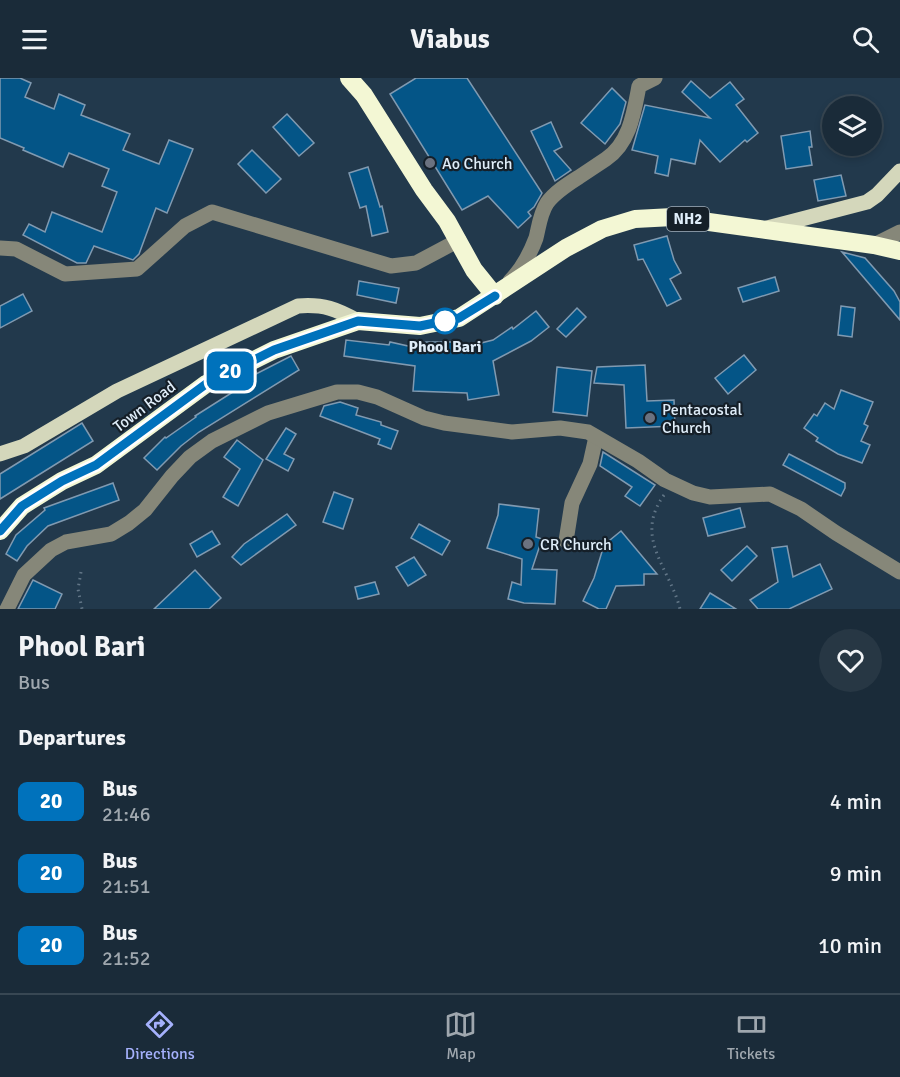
<!DOCTYPE html>
<html lang="en">
<head>
<meta charset="utf-8">
<style>
  body { margin:0; font-family:Signika,sans-serif; background:#273744; color:#f1f3f6; height:100vh; display:flex; flex-direction:column; font-size:22px; white-space:nowrap }
  * { box-sizing:border-box; margin:0 }
  p { font-size:20px; color:#9fa7ae }
  .icon { flex:none; width:33px; height:33px; fill:none; stroke:currentColor; stroke-width:2; stroke-linecap:round; stroke-linejoin:round }
  .map { position:relative; height:531px; overflow:hidden }
  .drawer { display:flex; flex-direction:column; background:#1a2b39; flex:1 }
  .drawer>* { flex:none }
  .badge { padding:0 12px; border-radius:9px; font-size:21px; line-height:39px }
  .buttons { position:absolute; left:822px; top:18px; display:grid; gap:12px }
  .buttons a { display:grid; place-items:center; width:60px; height:60px; border-radius:50%; background:#1a2b39; box-shadow:0 3px 9px #0003,0 0 0 2px #384753; font-size:30px }
  .map>.badge { position:absolute; translate:-50% -50%; box-shadow:0 0 0 3px #fff }
  h2 { padding:0 18px; font-size:22px; line-height:54px }
  .round { display:grid; place-items:center; flex:none; width:63px; height:63px; border-radius:32px; background:#273744 }
  .head { display:flex; align-items:center; justify-content:space-between; height:102px; padding:0 18px }
  h1 { font-size:28px; font-weight:800; line-height:45px }
  ul { padding:0; list-style:none }
  li { display:flex; align-items:center; gap:18px; height:72px; padding:0 18px }
  li div { flex:1 }
  li b { display:block; font-size:22px }
  li em { font-style:normal }
  li .badge { min-width:66px; font-weight:700; text-align:center }
  header { display:flex; justify-content:space-between; align-items:center; height:78px; padding:0 18px; background:#1a2b39; font-size:27px; font-weight:800 }
  .dock { display:flex; justify-content:space-around; align-items:center; height:84px; border-top:2px solid #384753; background:#1a2b39; font-size:16px; color:#9fa7ae }
  .dock a { display:grid; justify-items:center; gap:3px }
  .dock .active { color:#a5b1fc }
  .map>svg:first-child { display:block }
</style>
</head>
<body>
<header><svg class="icon" aria-label="menu" viewBox="0 0 24 24"><path d="M4 6h16M4 12h16M4 18h16"/></svg>Viabus<svg class="icon" aria-label="search" viewBox="0 0 24 24"><circle cx="10" cy="10" r="6"/><path d="M15 15l6 6"/></svg></header>
<div class="map">
<svg width="900" height="531" viewBox="0 0 900 531">
  <rect width="100%" height="100%" fill="#22394c"/>
  <g fill="#045587" stroke="#809ab1" stroke-width="1.5">
    <path d="M0,0H20L31,5L25,19L54,31L59,16L85,27L81,37L130,56L123,72L159,86L169,62L193,71L167,135L156,130L139,176L133,182L94,168L86,185H77L23,157L29,146L45,154L52,134L102,154L117,114L102,108L109,91L69,75L63,89L23,72L24,70L0,60Z"/>
    <path d="M416,0H467L542,115L534,129L528,134L531,138L518,150L488,118L462,132L390,16Z"/>
    <path d="M691,3L710,20L730,4L744,21L736,27L758,55L747,64L745,62L720,84L700,62L695,86L671,81L668,98L655,95L658,78L632,72L645,27L710,40L682,14Z"/>
    <path d="M612,10L626,24L620,46L605,66L581,45Z"/>
    <path d="M287,36L314,65L299,78L273,49Z"/>
    <path d="M551,44L562,69L554,73L571,92L555,103L531,53Z"/>
    <path d="M810,53L812,69H809L812,87L786,91L781,58Z"/>
    <path d="M252,72L281,101L266,115L238,86Z"/>
    <path d="M368,89L380,129L382,128L388,154L372,158L366,128L360,130L349,95Z"/>
    <path d="M841,97L846,118L818,123L814,102Z"/>
    <path d="M667,158L674,182L681,195L670,201L681,221L667,228L643,181L638,182L634,167Z"/>
    <path d="M842,174L865,180L894,213L900,224V242Z"/>
    <path d="M775,199L779,213L743,224L738,210Z"/>
    <path d="M359,203L399,210L396,225L357,217Z"/>
    <path d="M23,216L32,233L0,250V228Z"/>
    <path d="M841,228L855,230L852,259L838,257Z"/>
    <path d="M577,230L586,239L566,259L557,251Z"/>
    <path d="M536,233L549,249L531,263L493,283L499,317L468,322L467,315L413,313L415,288L344,278L346,262L389,267L390,264L426,272V264H456L457,271L493,262L512,249L513,251Z"/>
    <path d="M744,277L756,292L728,316L715,300Z"/>
    <path d="M291,278L299,292L199,354L181,368L157,392L144,380L165,359L166,360L196,339L195,338L233,314L230,309L256,294V296Z"/>
    <path d="M645,287L647,323L674,322L675,348L626,350L624,307L594,305L597,289Z"/>
    <path d="M557,289L592,293L587,338L553,334Z"/>
    <path d="M841,312L873,324L864,346L868,348L861,363L870,367L862,385L838,376L816,363L818,360L804,350L814,336L817,338L825,325L834,331Z"/>
    <path d="M340,324L358,330L356,337L381,344V347L398,353L391,371L378,366L380,361L320,338L324,328Z"/>
    <path d="M82,345L93,363L0,421V396Z"/>
    <path d="M286,350L296,356L284,376L294,381L288,393L266,381Z"/>
    <path d="M237,362L263,382L238,428L223,419L240,391L224,379Z"/>
    <path d="M603,374L655,407L640,428L625,418L632,409L600,388Z"/>
    <path d="M789,376L845,405V410L841,418L783,387Z"/>
    <path d="M113,405L119,422L48,448L27,468L17,483L6,476L16,457L45,432L44,430Z"/>
    <path d="M334,414L353,421L343,451L323,444Z"/>
    <path d="M499,426L539,431L536,459L542,461L532,491L557,492L555,526L524,525L508,521L512,504L521,507L522,481L487,470L498,437Z"/>
    <path d="M740,430L745,449L708,458L703,440Z"/>
    <path d="M287,436L296,447L241,487L232,479L244,466Z"/>
    <path d="M419,446L450,463L442,477L411,460Z"/>
    <path d="M212,453L220,466L197,479L190,466Z"/>
    <path d="M621,453L657,496H644V507L616,508L606,531H599L583,523L594,500L604,467Z"/>
    <path d="M747,468L757,478L732,503L721,492Z"/>
    <path d="M787,468L793,499L820,486L832,511L789,531H758L750,522L778,504L772,470Z"/>
    <path d="M414,479L426,497L408,508L396,489Z"/>
    <path d="M195,492L221,520L209,531H154Z"/>
    <path d="M33,502L62,516L55,531H18Z"/>
    <path d="M375,504L379,516L358,521L355,509Z"/>
    <path d="M710,515L736,531H700Z"/>
  </g>
  <g fill="none" stroke-linecap="round" stroke-linejoin="round">
    <g stroke="#627687" stroke-width="3" stroke-dasharray="1.5 4.5" stroke-linecap="butt">
      <path d="M664,417C633,460 670,490 680,531"/>
      <path d="M81,494L78,511L82,531"/>
    </g>
    <g stroke="#868779" stroke-width="15">
      <path d="M874,167L900,154"/>
      <path d="M0,170L16,171L65,196L137,191L185,148L212,134L391,188L416,185L459,162"/>
      <path d="M510,203C522,191 530,176 536,160C539,148 540,136 547,125C555,114 568,106 579,99C588,93 597,87 606,81C630,65 634,34 639,8L655,0"/>
      <path d="M566,463L572,425L590,386L596,359"/>
      <path d="M7,531L24,497L51,472L66,464L111,456L129,445L145,432L172,398L190,379L212,363L268,335L337,314H358L377,319L424,340L444,345L512,354L560,350L588,354L638,383L665,402L693,415L710,419L770,416L801,431L836,455L900,494"/>
    </g>
    <g stroke="#d4d7bb" stroke-width="15">
      <path d="M767,150L867,124L877,117L900,93"/>
      <path d="M0,376L24,368L117,313L298,228C324,226 336,231 358,243"/>
    </g>
    <g stroke="#f3f7d4" stroke-width="18">
      <path d="M349,0L364,17L424,112L447,143L474,192L495,218"/>
      <path d="M0,453L22,428L62,403L96,387L206,306L274,272L358,243L420,248L459,240L566,170L602,151L635,141L673,139L874,167L900,173"/>
    </g>
  </g>
  <g fill="none" stroke-linecap="round" stroke-linejoin="round">
    <defs>
      <path id="line" d="M0,453L22,428L62,403L96,387L206,306L274,272L358,243L420,248L459,240L495,218"/>
    </defs>
    <use href="#line" stroke="#fff" stroke-width="14"/>
    <use href="#line" stroke="#0072bc" stroke-width="9"/>
  </g>
  <g fill="#6b7280" stroke="#151f28" stroke-width="2">
    <circle cx="430" cy="85" r="6"/>
    <circle cx="650" cy="340" r="6"/>
    <circle cx="528" cy="466" r="6"/>
  </g>
  <circle fill="#fff" stroke="#0072bc" stroke-width="3" cx="445" cy="243" r="12"/>
  <g text-anchor="middle" stroke-width="4.5" stroke-linejoin="round" paint-order="stroke">
    <rect fill="#151f28" stroke="#a2afba" stroke-width="1.5" x="667" y="129" width="42" height="24" rx="4.5"/>
    <g font-size="15" font-weight="bold" fill="#dfedf9">
      <text x="688" y="146">NH2</text>
    </g>
    <g font-size="16" fill="#dfedf9" stroke="#151f28" text-anchor="start">
      <text x="442" y="91">Ao Church</text>
      <text x="662" y="337">Pentacostal<tspan x="662" dy="18">Church</tspan></text>
      <text x="540" y="472">CR Church</text>
    </g>
    <g font-size="16" font-weight="bold" fill="#dfedf9" stroke="#151f28">
      <text x="445" y="274">Phool Bari</text>
    </g>
    <g font-size="16" fill="#dfedf9" stroke="#151f28">
      <text transform="translate(144 328) rotate(-37)" y="6">Town Road</text>
    </g>
  </g>
</svg>
<div class="buttons">
<a><svg class="icon" aria-label="layers" viewBox="0 0 24 24"><path d="M12 4l9 5-9 5-9-5zM3 14l9 5 9-5"/></svg></a>
</div>
<b class="badge" style="left:230px;top:293px;background:#0072bc;color:#fff">20</b>
</div>
<section class="drawer">
<div class="head"><div><h1>Phool Bari</h1><p>Bus</p></div><a class="round"><svg class="icon" aria-label="heart" viewBox="0 0 24 24"><path d="M12 20l-8-8c-3-5 5-10 8-4 3-6 11-1 8 4z"/></svg></a></div>
<h2>Departures</h2>
<ul>
<li><span class="badge" style="background:#0072bc;color:#fff">20</span><div><b>Bus</b><p>21:46</p></div><em>4 min</em></li>
<li><span class="badge" style="background:#0072bc;color:#fff">20</span><div><b>Bus</b><p>21:51</p></div><em>9 min</em></li>
<li><span class="badge" style="background:#0072bc;color:#fff">20</span><div><b>Bus</b><p>21:52</p></div><em>10 min</em></li>
</ul>
</section>
<nav class="dock">
<a class="active"><svg class="icon" aria-label="directions" viewBox="0 0 24 24"><path d="M12 3l9 9-9 9-9-9zM9 14v-3h6M13 9l2 2-2 2"/></svg>Directions</a>
<a><svg class="icon" aria-label="map" viewBox="0 0 24 24"><path d="M3 6l6-2 6 2 6-2v14l-6 2-6-2-6 2zM9 4v14M15 6v14"/></svg>Map</a>
<a><svg class="icon" aria-label="tickets" viewBox="0 0 24 24"><path d="M3 7h18v10H3zM15 7v10"/></svg>Tickets</a>
</nav>
</body>
</html>
